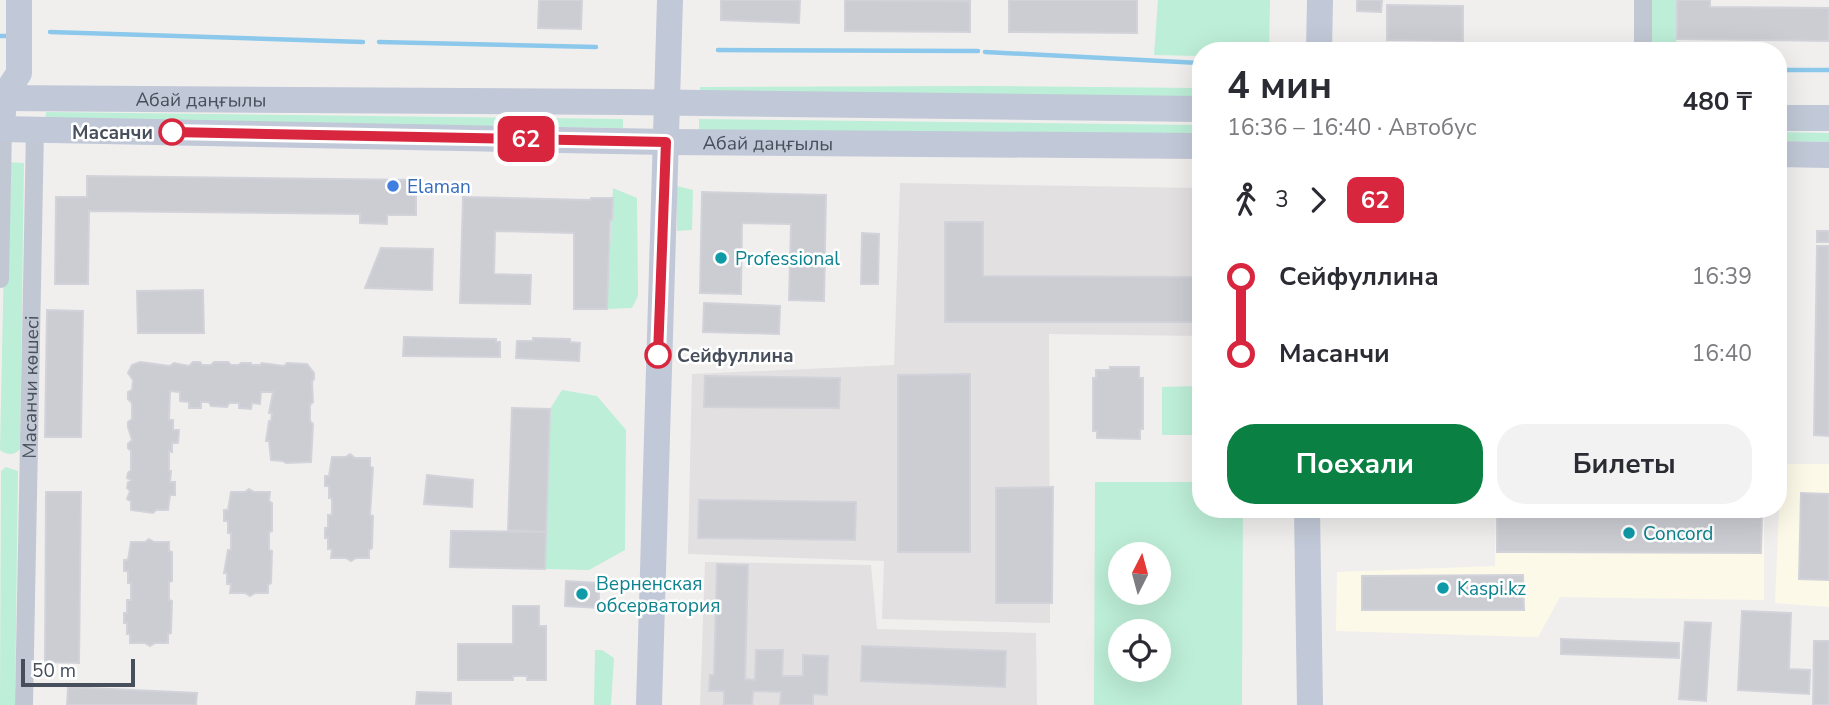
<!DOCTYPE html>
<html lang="ru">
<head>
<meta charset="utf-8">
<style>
  body { margin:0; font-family:"Nunito Sans",sans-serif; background:#f2f2f3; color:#2b2b33; height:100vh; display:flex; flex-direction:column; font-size:26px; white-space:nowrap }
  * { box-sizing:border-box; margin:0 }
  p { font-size:23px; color:#7c7c81 }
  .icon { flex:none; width:38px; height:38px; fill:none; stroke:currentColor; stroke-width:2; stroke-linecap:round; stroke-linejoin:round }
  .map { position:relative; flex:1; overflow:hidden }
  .panel { position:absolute; left:1192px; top:42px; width:595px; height:476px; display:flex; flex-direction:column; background:#fff; border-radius:28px; box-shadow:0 7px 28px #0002 }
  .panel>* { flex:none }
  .badge { padding:0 14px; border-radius:10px; font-size:24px; line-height:46px }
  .needle { width:46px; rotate:6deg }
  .tools { position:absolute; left:1108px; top:542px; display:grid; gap:14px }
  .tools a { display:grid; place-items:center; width:63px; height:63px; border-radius:50%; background:#fff; box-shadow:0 7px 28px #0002; font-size:35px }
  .scale { position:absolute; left:21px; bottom:18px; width:114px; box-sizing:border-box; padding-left:7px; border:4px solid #474f5c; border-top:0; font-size:19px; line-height:24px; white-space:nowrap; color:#474f5c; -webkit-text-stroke:5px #fff; paint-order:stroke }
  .map>.badge { position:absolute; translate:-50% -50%; box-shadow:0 0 0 4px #fff }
  .legs { display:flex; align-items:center; gap:10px; height:77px; padding:0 35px; font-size:23px }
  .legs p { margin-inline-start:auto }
  .summary { display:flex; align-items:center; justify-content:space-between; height:119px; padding:0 35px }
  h1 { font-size:38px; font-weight:700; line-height:52px }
  .cta { display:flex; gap:14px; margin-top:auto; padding:14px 35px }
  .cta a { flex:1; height:80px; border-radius:28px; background:#0b8043; color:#fff; font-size:28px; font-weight:700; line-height:80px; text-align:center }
  .cta a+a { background:#f2f2f3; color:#2b2b33 }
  ul { padding:0 35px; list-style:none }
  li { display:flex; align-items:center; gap:24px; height:77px; font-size:26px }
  li i { display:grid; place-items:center; width:10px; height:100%; margin:0 9px; background:currentColor }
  li i::after { content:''; width:18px; height:18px; margin:-9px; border:5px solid; border-radius:50%; background:#fff }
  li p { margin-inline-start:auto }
  li:first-child i { background:linear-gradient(#0000 50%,currentColor 0) }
  li:last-child i { background:linear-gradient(currentColor 50%,#0000 0) }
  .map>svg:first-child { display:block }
</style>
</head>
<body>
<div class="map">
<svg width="1829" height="705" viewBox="0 0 1829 705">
  <rect width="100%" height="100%" fill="#f1efee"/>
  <g fill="#fcf9e8">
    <path d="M1781,464H1829V607L1775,603Z"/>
    <path d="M1496,509H1764V600L1560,597L1538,637L1336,631L1337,572L1495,566Z"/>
  </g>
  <g fill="#e2e0e0">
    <path d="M900,183L1200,188V336L1049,334L1050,623L882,619L884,561L688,554L692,374L894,365Z"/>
    <path d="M705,562L871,565L877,629L1036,633L1037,705H700Z"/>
  </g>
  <g fill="#bdeed7" fill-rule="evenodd">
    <path d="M1158,0H1270L1269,51H1200V56L1154,55Z"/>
    <path d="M1643,0H1677V39L1673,51H1643Z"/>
    <path d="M982,86L1200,88V109L700,103V87Z"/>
    <path d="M46,112L623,119V128L45,122Z"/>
    <path d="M699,119L1200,125V136L699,130Z"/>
    <path d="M1778,132L1829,133V142L1778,141Z"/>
    <path d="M6,162L24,163L20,449C15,456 6,455 0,450Z"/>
    <path d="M677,186L693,190L692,230L677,231Z"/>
    <path d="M613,188L637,198L638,296L632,308L607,309Z"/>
    <path d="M1199,386L1200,435H1162V387Z"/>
    <path d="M562,390L597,396L626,430L625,550L589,570L545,569L550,409Z"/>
    <path d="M6,467L18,471L15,705H0L1,471Z"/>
    <path d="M1095,482H1200V509H1243L1242,705H1094ZM1120,555H1158V593H1120ZM1120,632H1158V670H1120Z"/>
    <path d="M595,650H602L614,658L611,705H594Z"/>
  </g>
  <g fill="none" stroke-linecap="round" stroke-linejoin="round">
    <g stroke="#8bc8eb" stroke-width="4.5">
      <path d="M50,32L363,42"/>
      <path d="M0,36H12"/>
      <path d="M379,42L596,47"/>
      <path d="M718,50L978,51"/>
      <path d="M985,52L1200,63"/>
      <path d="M1778,70H1829"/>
    </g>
  </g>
  <g fill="#cbcdd3" stroke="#d2d3da" stroke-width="2">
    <path d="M539,0H582L581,29L538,28Z"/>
    <path d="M721,0H800L799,23L721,20Z"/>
    <path d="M845,0L970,1V32L845,31Z"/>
    <path d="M1009,0H1137V33L1009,32Z"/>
    <path d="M1357,0H1382L1381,12L1357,11Z"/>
    <path d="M1677,0H1710V7L1829,8V41L1677,39Z"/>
    <path d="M1387,5L1463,6V41L1387,40Z"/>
    <path d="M87,176L416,180V215H387V224L360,223V214L89,211L88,284H55L56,197H87Z"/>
    <path d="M702,192L826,195L824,301L789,300L791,224L742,223L741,294L700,293Z"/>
    <path d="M463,197L591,200V198H613L612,220H610L607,309H574V233L495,231L494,274L531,275L530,304L460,303Z"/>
    <path d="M945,222H983V276L1200,277V322H945Z"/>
    <rect x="1817" y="231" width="12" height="11"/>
    <path d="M862,233L879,234L878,284H861Z"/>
    <path d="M1817,246H1829V436L1814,435Z"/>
    <path d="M381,248L433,249L432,290L365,288Z"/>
    <path d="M203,290L204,333H138L137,291Z"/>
    <path d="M704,303L780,306L779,334L703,332Z"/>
    <path d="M47,310L83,311L81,437H45Z"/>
    <path d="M404,337L496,339V342H500V357L403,356Z"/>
    <path d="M533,338L570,339V342L580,343L579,361L516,358L517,341H533Z"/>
    <path d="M140,362L170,366L174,363L189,366L193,362H200L202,365H211L214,362H228L231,365H239L241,363H251V365H260L262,363L284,366L287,363L307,364L314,373V379L312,382L313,402L310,405V421L313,424L311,462L286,463L283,461L271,460L269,441H266L269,421H271L272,413H269L273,392H261L260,404L252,403L251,409L239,408V403H229L227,407L211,406L209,402H201V408H189V402L180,401V392L170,391L169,420H173V430H179L178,443H172V452L169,451V471H171L170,482H175V495H170L168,510H156L153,513L131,510V501L127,499L130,491L127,488L128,482L131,480L127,478L128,473L131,470V451L128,448V444L132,440L128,427V422L132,419V403L128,399V392L132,390L133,380L128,373L132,365Z"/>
    <path d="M1110,367H1139V378H1143V429H1140V439L1097,438V431H1093V378H1096V370H1110Z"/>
    <path d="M970,374V552H898V375Z"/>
    <path d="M705,376L840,378L839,408L704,407Z"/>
    <path d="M512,408L550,409L546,532L508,530Z"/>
    <path d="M350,454L355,458H370V466L373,468L370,515L373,516L372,548L369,550V558H356L351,561L346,558H331L332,549H328V538H325V528H328V515H332V498H329V486H325V476H329L332,457H346Z"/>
    <path d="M427,475L473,480L472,507L424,504Z"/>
    <path d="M1053,487L1052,603H996V488Z"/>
    <path d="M249,489L254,492H270L269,501L272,503V531L269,532V550L272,551L271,583L268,585V593H255L250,596L245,593H230L231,584H227V573H224L228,550H231V533H228V521H224V510H228L231,492H245Z"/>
    <path d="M46,492H81L79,663L45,662Z"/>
    <path d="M1801,493L1829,494V580L1799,579Z"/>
    <path d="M699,500L856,502L855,540L698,538Z"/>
    <path d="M1497,513L1762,514L1761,553L1497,552Z"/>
    <path d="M451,531L546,532L545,569L450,567Z"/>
    <path d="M149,539L154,542H169V551L172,552V581L169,582V600L172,601L171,633L168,634V643H155L150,646L145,643H130V634H127V623H124V613H127V600H131V583H128V571H124V560H128L131,542H145Z"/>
    <path d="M717,564L748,565L745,679L755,680L756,650H783L782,676H803V655L828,656L827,695L813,694V705H780L781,692L753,691L752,705H724V691H709L710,675H714Z"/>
    <path d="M1523,575L1524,610H1362V576Z"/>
    <path d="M566,581L599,583V608L565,606Z"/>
    <path d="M513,606H539V626H546V680H527V676H513V680H458V644H513Z"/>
    <path d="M1742,611L1791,613L1789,669L1810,670L1809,694L1738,690Z"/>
    <path d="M1685,622L1711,623L1706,701L1679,699Z"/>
    <path d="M1561,639L1679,643V658L1561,654Z"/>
    <path d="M1814,641H1829V705H1813Z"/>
    <path d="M862,646L1006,651L1005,687L861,681Z"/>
    <path d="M68,687L197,693L196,705H67Z"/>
    <path d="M417,692L451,693V705H416Z"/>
  </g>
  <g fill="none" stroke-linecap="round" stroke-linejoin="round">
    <g stroke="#c2c8d3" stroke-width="18">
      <path d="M1643,51V0"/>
      <path d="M0,279L3,129"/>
      <path id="s1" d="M24,705L35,129"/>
    </g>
    <g stroke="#c1c8d7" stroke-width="26">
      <path d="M1319,51L1320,0"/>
      <path id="s2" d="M0,98L623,102L1200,109"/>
      <path d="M3,113V98L19,73V0"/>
      <path d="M1778,118H1829"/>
      <path id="s3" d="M0,129L666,142L1200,146"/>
      <path d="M1778,154L1829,155"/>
      <path d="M1307,509L1310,705"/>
      <path d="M649,705L670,0"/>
    </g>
  </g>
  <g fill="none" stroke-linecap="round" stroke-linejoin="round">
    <defs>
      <path id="line-1" d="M172,132L666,142L658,355"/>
    </defs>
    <use href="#line-1" stroke="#fff" stroke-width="16"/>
    <use href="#line-1" stroke="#d7263d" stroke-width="10"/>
  </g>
  <g fill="#fff" stroke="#d7263d" stroke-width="3.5">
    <circle cx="172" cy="132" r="12"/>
    <circle cx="658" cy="355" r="12"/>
  </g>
  <circle fill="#3f7fe0" stroke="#fff" stroke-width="2.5" cx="393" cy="186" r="7"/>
  <g fill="#0f9aa8" stroke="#fff" stroke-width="2.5">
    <circle cx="721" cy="258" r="7"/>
    <circle cx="1629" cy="533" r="7"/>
    <circle cx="1443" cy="588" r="7"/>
    <circle cx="582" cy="594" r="7"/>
  </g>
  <g text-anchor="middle" stroke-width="5" stroke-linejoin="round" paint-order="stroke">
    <g font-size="19" fill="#474f5c" stroke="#fff">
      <text dy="7" stroke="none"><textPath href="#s2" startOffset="201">Абай даңғылы</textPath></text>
      <text dy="7" stroke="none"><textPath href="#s3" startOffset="768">Абай даңғылы</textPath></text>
      <text dy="7" stroke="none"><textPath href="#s1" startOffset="318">Масанчи көшесі</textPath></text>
    </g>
    <g font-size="19" font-weight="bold" fill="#474f5c" stroke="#fff" text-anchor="end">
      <text x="153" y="139">Масанчи</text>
      <text x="677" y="362" text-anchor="start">Сейфуллина</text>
    </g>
    <g font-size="19" fill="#366cbe" stroke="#fff" text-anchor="start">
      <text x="407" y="193">Elaman</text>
    </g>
    <g font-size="19" fill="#0d838f" stroke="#fff" text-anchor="start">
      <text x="735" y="265">Professional</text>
      <text x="1643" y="540">Concord</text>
      <text x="596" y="590">Верненская<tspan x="596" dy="22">обсерватория</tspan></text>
      <text x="1457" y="595">Kaspi.kz</text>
    </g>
  </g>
</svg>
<div class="tools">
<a><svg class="needle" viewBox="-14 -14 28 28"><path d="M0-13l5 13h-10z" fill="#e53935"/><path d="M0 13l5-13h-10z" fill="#7c7c81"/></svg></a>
<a><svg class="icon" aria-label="locate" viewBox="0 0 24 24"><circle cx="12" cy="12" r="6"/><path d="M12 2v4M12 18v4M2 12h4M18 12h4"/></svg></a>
</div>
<div class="scale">50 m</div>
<b class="badge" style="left:526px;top:139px;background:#d7263d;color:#fff">62</b>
<section class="panel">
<div class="summary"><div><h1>4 мин</h1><p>16:36 – 16:40 · Автобус</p></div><b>480 ₸</b></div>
<div class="legs"><svg class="icon" aria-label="walk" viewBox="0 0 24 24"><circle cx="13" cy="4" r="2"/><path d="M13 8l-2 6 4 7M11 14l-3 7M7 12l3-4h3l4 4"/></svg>3<svg class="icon" aria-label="forward" viewBox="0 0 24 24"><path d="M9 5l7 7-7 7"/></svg><b class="badge" style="background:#d7263d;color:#fff">62</b></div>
<ul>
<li><i style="color:#d7263d"></i><b>Сейфуллина</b><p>16:39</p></li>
<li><i style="color:#d7263d"></i><b>Масанчи</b><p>16:40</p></li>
</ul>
<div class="cta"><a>Поехали</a><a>Билеты</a></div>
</section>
</div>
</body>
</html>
